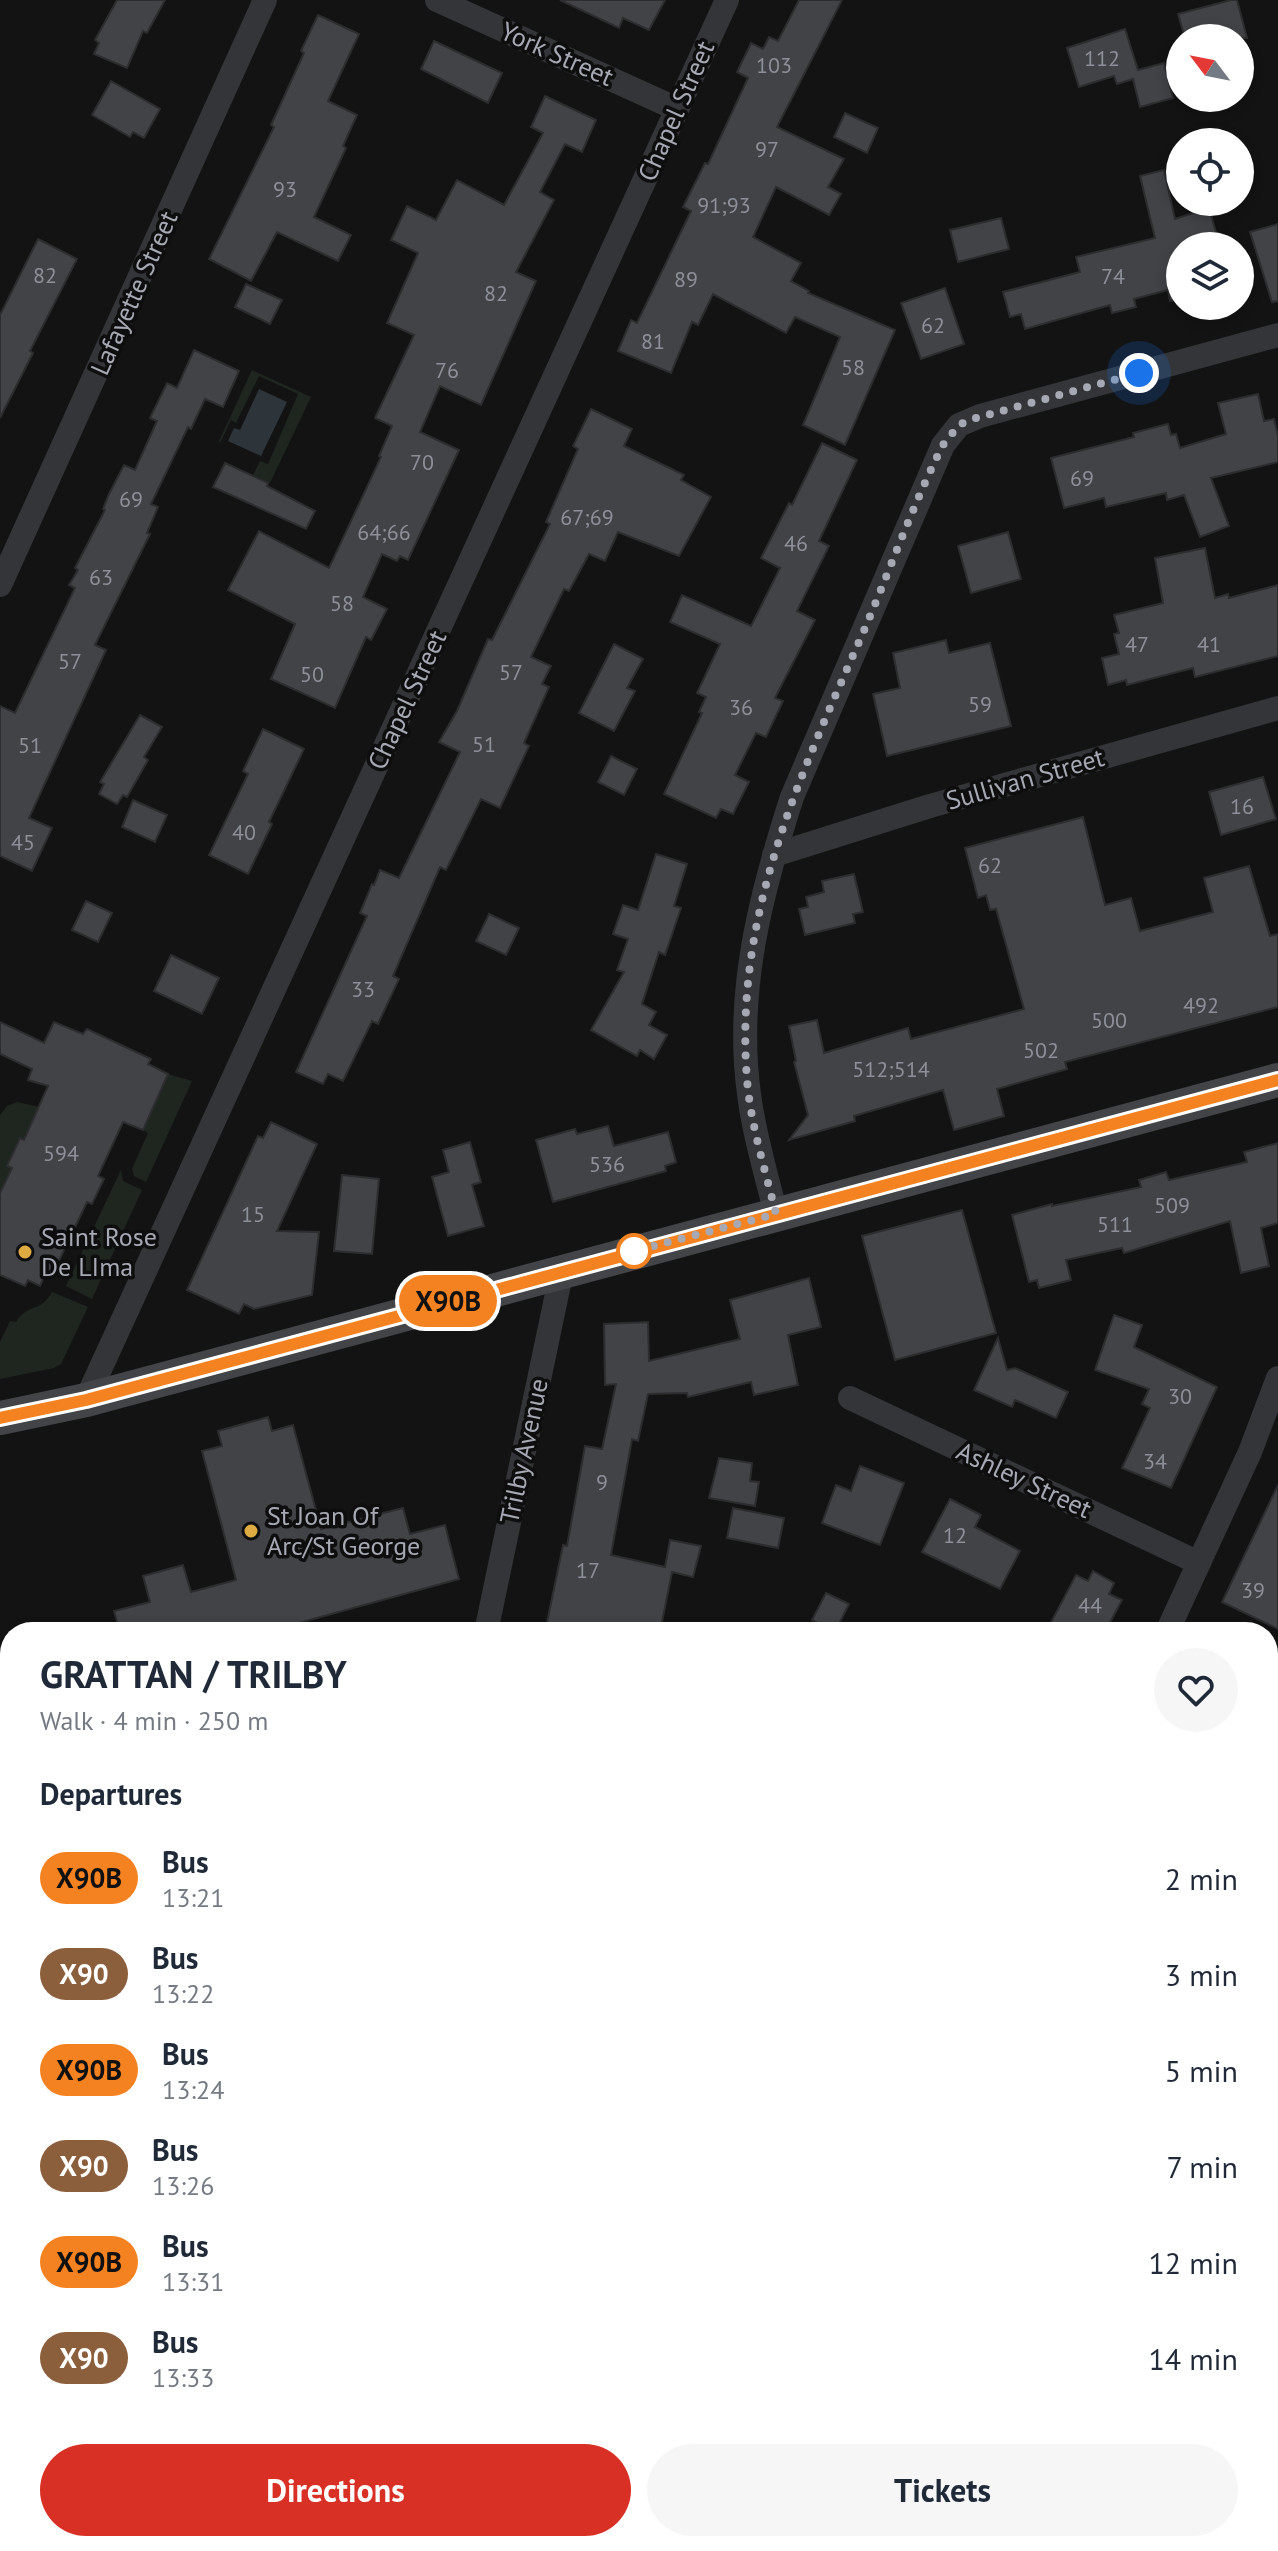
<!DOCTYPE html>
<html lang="en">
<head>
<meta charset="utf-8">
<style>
  body { margin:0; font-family:"PT Sans",sans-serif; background:#f6f6f7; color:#1f2937; height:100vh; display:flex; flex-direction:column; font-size:30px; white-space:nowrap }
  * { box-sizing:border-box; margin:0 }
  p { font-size:26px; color:#747a83 }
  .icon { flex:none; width:44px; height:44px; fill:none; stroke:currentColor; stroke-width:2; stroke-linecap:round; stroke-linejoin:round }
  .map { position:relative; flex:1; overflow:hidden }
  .panel { position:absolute; left:0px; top:1622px; width:1278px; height:930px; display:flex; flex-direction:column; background:#fff; border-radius:32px 32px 0 0; box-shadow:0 4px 12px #0003 }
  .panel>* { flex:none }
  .badge { padding:0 16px; border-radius:26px; font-size:28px; line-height:52px }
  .needle { width:52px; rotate:302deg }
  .fabs { position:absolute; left:1166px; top:24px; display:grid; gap:16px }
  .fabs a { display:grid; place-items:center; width:88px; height:88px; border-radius:50%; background:#fff; box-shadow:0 4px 12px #0003; font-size:40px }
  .you { position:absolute; width:40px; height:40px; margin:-20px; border:6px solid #fff; border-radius:50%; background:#1a73e8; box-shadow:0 0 0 12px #1a73e833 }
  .map>.badge { position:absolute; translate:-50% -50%; box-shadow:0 0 0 4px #fff }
  h2 { padding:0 40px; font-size:30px; line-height:72px }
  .round { display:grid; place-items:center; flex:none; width:84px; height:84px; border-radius:42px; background:#f6f6f7 }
  .headline { display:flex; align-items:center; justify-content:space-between; height:136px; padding:0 40px }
  h1 { font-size:38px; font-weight:800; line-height:60px }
  .button { display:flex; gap:16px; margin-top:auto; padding:16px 40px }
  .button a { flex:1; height:92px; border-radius:48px; background:#d93025; color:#fff; font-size:32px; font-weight:800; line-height:92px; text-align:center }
  .button a+a { background:#f6f6f7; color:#1f2937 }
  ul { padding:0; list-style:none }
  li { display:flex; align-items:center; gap:24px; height:96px; padding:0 40px }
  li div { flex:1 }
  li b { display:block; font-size:30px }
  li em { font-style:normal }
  li .badge { min-width:88px; font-weight:700; text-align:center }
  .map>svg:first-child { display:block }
</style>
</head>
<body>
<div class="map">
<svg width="1278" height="2551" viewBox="0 0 1278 2551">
  <rect width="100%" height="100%" fill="#131314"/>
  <g fill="#1f2620">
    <path d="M252,370L311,397L270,483L253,475L260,461L268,464L298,394L259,376L236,423L231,420L220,443L219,441Z"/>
    <path d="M168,1074L192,1081L146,1182L134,1176L132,1169L148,1133L143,1130Z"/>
    <path d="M17,1102L39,1107L24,1140L19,1139L7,1165L12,1168L0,1193V1115L7,1106Z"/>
    <path d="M121,1170L123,1181L142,1190L92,1299L66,1286Z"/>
    <path d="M52,1292L88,1307L61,1364L54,1368L0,1379V1342L10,1321L16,1322C29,1302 41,1313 52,1292Z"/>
  </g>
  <path fill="#2d353b" d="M259,389L287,402L261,456L228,441L234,428L240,430Z"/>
  <g fill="#424347" stroke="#2d2d30" stroke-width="2">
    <path d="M117,0H165L147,33L143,31L127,68L94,54L99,43L95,40Z"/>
    <path d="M560,0H665L649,30L623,18L619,28Z"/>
    <path d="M799,0H842L777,127L844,159L828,187L841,194L829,215L776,187L753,237L801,263L791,281L809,291L808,293L895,330L845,445L803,425L840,337L795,317L786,333L713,294L698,325L692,322L671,373L618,351L631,320L637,323L691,211L683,207L705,163L708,164L748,78L737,72L751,43L763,49L769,37L778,41Z"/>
    <path d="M1231,0H1237L1247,38H1185L1178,14Z"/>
    <path d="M318,15L359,34L328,101L357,115L343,146L346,148L314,217L351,235L338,261L277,232L251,281L209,259L274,127L271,125L304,53L301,51Z"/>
    <path d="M1125,29L1138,70L1164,63L1173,98L1140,107L1133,79L1117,84L1114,76L1079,87L1067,48Z"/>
    <path d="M434,41L502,73L488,103L421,69Z"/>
    <path d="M111,81L160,109L144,138L133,132L130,137L92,115Z"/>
    <path d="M545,96L596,120L582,152L565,144L540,192L554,200L516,272L536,281L481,405L440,386L420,432L459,450L408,560L400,556L397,561L382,554L363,597L387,609L371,640L366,637L335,708L271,679L295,624L228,590L259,531L329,568L381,457L379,456L392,426L375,418L414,335L387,323L418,253L391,240L407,206L436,220L457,180L504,205L543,133L531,127Z"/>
    <path d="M845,113L878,128L867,153L834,137Z"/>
    <path d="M1164,170L1175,219L1209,208L1220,246H1180V300L1170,301L1168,290L1134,299L1136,307L1112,313L1110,305L1025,329L1021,314L1010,317L1003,292L1080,272L1076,257L1155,238L1140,176Z"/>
    <path d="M1001,218L1009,249L958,262L950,230Z"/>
    <path d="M1278,224V301L1272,302L1250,232Z"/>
    <path d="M38,239L77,259L30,351L33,353L0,418V315Z"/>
    <path d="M246,284L282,300L270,324L235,307Z"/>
    <path d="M945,288L964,344L921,359L901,303Z"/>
    <path d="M194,350L239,371L223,407L205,399L191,429L188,427L151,504L158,507L147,533L150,534L95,645L106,650L29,818L52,828L32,871L0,856V706L15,713L75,588L69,585L78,570L75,568L105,510L103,509L109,494L124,465L135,470L157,421L150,418L167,383L177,388Z"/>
    <path d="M1258,394L1264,421L1274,419L1278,436V462L1211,478L1229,526L1200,537L1184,495L1167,500L1166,493L1106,507L1104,498L1064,508L1051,458L1134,437L1133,433L1168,424L1171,435L1176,434L1180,448L1226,434L1218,403Z"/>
    <path d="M591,409L632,429L624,446L684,475L681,480L711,497L679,556L618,532L605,561L589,554L569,591L564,589L531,657L551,666L542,684L549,687L524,743L529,746L500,808L481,799L446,870L440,867L393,976L399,979L378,1024L372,1021L343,1081L328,1074L323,1084L296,1072L367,916L360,913L372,884L374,885L380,870L399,878L460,752L439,742L457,711L488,639L492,640L550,524L546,522L578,449L573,446Z"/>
    <path d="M822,443L857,460L819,541L829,546L797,611L815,620L775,698L783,701L766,737L756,733L735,775L749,782L733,814L721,809L716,818L664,794L702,713L699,712L706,697L697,693L720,644L670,622L682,595L751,626L780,568L761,558L789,503L792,505Z"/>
    <path d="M225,463L268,483L267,486L315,511L306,529L213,487Z"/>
    <path d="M1008,532L1021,579L971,593L958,546Z"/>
    <path d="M1205,548L1215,598L1228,594L1229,598L1278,585V656L1195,677L1193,668L1127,685L1126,680L1108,685L1102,658L1119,654L1114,634L1119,633L1114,615L1163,603L1155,558Z"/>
    <path d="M946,640L949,653L990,643L1011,726L887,756L873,694L900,688L893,653Z"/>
    <path d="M614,644L643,659L627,688L635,691L614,731L579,713Z"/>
    <path d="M140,715L162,727L144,757L148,760L127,797L123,795L117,804L99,794L104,784L100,782Z"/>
    <path d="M263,729L304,749L269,822L272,824L248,874L209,855L248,774L243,771Z"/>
    <path d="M611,756L637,769L624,795L598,782Z"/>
    <path d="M1263,777L1276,819L1221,835L1209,792Z"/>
    <path d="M133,800L167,815L155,842L122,827Z"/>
    <path d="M1083,817L1105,905L1131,898L1140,931L1213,912L1204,878L1249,866L1270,936L1278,934V1007L1065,1062L1067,1069L997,1089L1004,1116L954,1130L943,1090L854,1116L855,1121L789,1140L808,1115L794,1062L796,1061L789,1026L817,1020L824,1053L908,1028L911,1039L1024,1009L996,909L990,910L986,895L978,898L965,848Z"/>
    <path d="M656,854L687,864L674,906L681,908L665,955L659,952L642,1004L656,1012L649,1025L667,1035L654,1059L640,1050L637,1056L591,1030L624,972L617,970L628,939L613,934L623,905L638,910Z"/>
    <path d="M854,874L863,912L853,914L855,923L805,935L799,909L808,907L806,897L824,892L822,881Z"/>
    <path d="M86,901L112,913L98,942L72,930Z"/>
    <path d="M489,914L519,928L506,955L476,941Z"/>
    <path d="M171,955L219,978L202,1014L154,991Z"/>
    <path d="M0,1022L44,1043L54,1022L83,1034L87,1029L151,1059L148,1064L168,1074L143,1130L123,1122L98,1176L104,1179L92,1204L87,1202L52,1275L46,1272L40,1286L28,1280L25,1286L0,1275V1193L12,1168L7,1166L20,1138L24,1140L48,1086L28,1080L32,1069L0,1054Z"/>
    <path d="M271,1122L317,1144L277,1231L319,1232L312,1295L254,1309L244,1304L239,1314L187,1290L258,1136L263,1138Z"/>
    <path d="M608,1126L614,1146L668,1132L676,1162L665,1166L666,1171L553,1202L536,1140L575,1129L577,1134Z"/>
    <path d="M470,1142L481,1182L472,1185L484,1226L448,1236L432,1177L449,1172L443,1150Z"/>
    <path d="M1278,1143V1223L1261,1228L1269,1266L1241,1273L1230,1221L1124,1253L1122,1248L1066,1260L1071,1280L1039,1288L1037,1280L1029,1282L1012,1215L1052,1204V1206L1141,1187L1139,1180L1166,1172L1169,1180L1247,1162L1244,1152Z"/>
    <path d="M342,1175L379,1179L372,1254L334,1251Z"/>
    <path d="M962,1210L996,1333L895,1360L862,1236Z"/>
    <path d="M809,1278L821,1327L788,1335L798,1385L754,1395L751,1382L688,1397L687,1393L648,1394L638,1441L632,1439L611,1555L665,1567L670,1540L701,1546L693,1577L672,1572L660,1632H545L563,1545L567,1546L585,1446L602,1449L616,1384L605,1385L604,1324L648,1322L649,1361L740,1339L730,1300Z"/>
    <path d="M1114,1315L1142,1325L1134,1347L1217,1387L1171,1488L1122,1468L1150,1408L1142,1404L1149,1389L1095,1370Z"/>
    <path d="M998,1338L1007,1370L1015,1368L1068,1392L1056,1418L1015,1400L1012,1407L974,1390Z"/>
    <path d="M268,1417L272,1431L293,1425L321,1529L403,1508L410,1534L445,1525L459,1579L266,1632H120L114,1611L150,1602L143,1576L183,1565L191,1592L236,1580L202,1451L222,1446L218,1431Z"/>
    <path d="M719,1458L752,1463L750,1481L759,1482L755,1506L709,1498Z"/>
    <path d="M860,1466L904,1483L880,1545L822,1523L836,1485L851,1491Z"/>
    <path d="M1278,1485V1629L1222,1602Z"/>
    <path d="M950,1499L981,1515L975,1527L1020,1551L1000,1589L922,1552Z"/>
    <path d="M733,1508L784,1518L778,1548L727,1538Z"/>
    <path d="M1093,1571L1114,1583L1109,1594L1122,1600L1106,1630L1098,1625L1093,1632H1046L1076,1575L1088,1581Z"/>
    <path d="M826,1593L849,1604L835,1632L812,1620Z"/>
  </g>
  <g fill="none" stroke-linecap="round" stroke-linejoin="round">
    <g stroke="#343538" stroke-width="24">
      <path d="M437,0L677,109"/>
      <path d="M0,585L265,0"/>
      <path d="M774,855L930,806L1278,708"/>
      <path d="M776,1214C766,1174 754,1134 749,1094C735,992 761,893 792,797L943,445L959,425L980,416L1278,335"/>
      <path d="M850,1398L1199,1563"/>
      <path d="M86,1400L727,0"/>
      <path d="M486,1632L562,1270"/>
      <path d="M1167,1632L1250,1452L1278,1378"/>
      <path d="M1268,1980L1278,1984"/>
      <path d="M1268,2500L1278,2505"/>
      <path d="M127,2551L131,2542"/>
    </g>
    <path stroke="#424448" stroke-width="34" d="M0,1418L86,1400L1278,1080"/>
  </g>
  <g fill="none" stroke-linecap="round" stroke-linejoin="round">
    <defs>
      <path id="line" d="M0,1418L86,1400L1278,1080"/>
    </defs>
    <use href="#line" stroke="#fff" stroke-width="18"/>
    <use href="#line" stroke="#f58220" stroke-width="12"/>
    <path stroke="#a6a9b3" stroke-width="8" stroke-dasharray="0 14.4" d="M634,1251L623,1254L776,1214C766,1173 753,1132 748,1090C731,923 797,783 862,635C889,573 912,506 943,445L959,425L969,420L1139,373"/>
  </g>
  <circle fill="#fff" stroke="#f58220" stroke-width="4" cx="634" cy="1251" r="16"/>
  <g fill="#ddab42" stroke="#0e0e0f" stroke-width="3">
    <circle cx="25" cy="1252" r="8"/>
    <circle cx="251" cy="1531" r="8"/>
  </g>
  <g text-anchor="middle" stroke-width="7" stroke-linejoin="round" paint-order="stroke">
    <g font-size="22" fill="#8d9098">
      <text x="1102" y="66">112</text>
      <text x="774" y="73">103</text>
      <text x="767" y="157">97</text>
      <text x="285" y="197">93</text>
      <text x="724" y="213">91;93</text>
      <text x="45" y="283">82</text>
      <text x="1113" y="284">74</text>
      <text x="686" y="287">89</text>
      <text x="496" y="301">82</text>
      <text x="933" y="333">62</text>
      <text x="653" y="349">81</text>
      <text x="853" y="375">58</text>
      <text x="447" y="378">76</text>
      <text x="422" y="470">70</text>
      <text x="1082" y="486">69</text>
      <text x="131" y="507">69</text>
      <text x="587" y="525">67;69</text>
      <text x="384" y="540">64;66</text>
      <text x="796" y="551">46</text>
      <text x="101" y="585">63</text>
      <text x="342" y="611">58</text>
      <text x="1137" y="652">47</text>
      <text x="1209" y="652">41</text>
      <text x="70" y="669">57</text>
      <text x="511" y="680">57</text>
      <text x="312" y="682">50</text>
      <text x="980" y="712">59</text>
      <text x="741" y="715">36</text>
      <text x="484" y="752">51</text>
      <text x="30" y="753">51</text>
      <text x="1242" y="814">16</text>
      <text x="244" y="840">40</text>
      <text x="23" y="850">45</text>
      <text x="990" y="873">62</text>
      <text x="363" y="997">33</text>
      <text x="1201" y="1013">492</text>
      <text x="1109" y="1028">500</text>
      <text x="1041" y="1058">502</text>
      <text x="891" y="1077">512;514</text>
      <text x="61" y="1161">594</text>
      <text x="607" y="1172">536</text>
      <text x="1172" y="1213">509</text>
      <text x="253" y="1222">15</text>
      <text x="1115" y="1232">511</text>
      <text x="1180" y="1404">30</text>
      <text x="1155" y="1469">34</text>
      <text x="602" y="1490">9</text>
      <text x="955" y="1543">12</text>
      <text x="588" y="1578">17</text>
      <text x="1253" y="1598">39</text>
      <text x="1090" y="1613">44</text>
    </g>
    <g font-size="26" fill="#a6a9b3" stroke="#0e0e0f">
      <text transform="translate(557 54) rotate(24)" y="9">York Street</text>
      <text transform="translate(676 111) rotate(-66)" y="9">Chapel Street</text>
      <text transform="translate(134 293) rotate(-66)" y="9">Lafayette Street</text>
      <text transform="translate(407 700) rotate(-65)" y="9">Chapel Street</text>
      <text transform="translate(1025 779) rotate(-16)" y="9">Sullivan Street</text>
      <text transform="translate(524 1451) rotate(-78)" y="9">Trilby Avenue</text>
      <text transform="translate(1024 1480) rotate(25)" y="9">Ashley Street</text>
    </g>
    <g font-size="26" fill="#a6a9b3" stroke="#0e0e0f" text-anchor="start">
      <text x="41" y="1246">Saint Rose<tspan x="41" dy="30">De LIma</tspan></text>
      <text x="267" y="1525">St Joan Of<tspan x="267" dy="30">Arc/St George</tspan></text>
    </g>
  </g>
</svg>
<div class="fabs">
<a><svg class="needle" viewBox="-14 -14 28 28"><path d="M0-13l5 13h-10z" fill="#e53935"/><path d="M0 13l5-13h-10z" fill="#747a83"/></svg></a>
<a><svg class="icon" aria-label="locate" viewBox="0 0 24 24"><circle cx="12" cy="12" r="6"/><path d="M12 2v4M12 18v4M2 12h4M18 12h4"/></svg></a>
<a><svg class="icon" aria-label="layers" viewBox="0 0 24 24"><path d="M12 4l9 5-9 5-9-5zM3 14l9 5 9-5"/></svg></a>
</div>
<div class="you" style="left:1139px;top:373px"></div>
<b class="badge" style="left:448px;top:1301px;background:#f58220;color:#111">X90B</b>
<section class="panel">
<div class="headline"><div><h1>GRATTAN / TRILBY</h1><p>Walk · 4 min · 250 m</p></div><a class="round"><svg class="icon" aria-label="heart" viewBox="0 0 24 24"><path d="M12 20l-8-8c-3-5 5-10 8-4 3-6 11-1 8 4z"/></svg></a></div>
<h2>Departures</h2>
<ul>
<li><span class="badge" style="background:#f58220;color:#111">X90B</span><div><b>Bus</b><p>13:21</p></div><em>2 min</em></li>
<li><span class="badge" style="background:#8b5e3c;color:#fff">X90</span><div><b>Bus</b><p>13:22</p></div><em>3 min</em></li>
<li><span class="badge" style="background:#f58220;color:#111">X90B</span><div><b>Bus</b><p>13:24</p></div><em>5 min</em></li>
<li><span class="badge" style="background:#8b5e3c;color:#fff">X90</span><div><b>Bus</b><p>13:26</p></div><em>7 min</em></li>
<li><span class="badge" style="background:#f58220;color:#111">X90B</span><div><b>Bus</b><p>13:31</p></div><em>12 min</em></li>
<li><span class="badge" style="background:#8b5e3c;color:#fff">X90</span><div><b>Bus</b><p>13:33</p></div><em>14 min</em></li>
</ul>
<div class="button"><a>Directions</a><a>Tickets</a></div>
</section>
</div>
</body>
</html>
